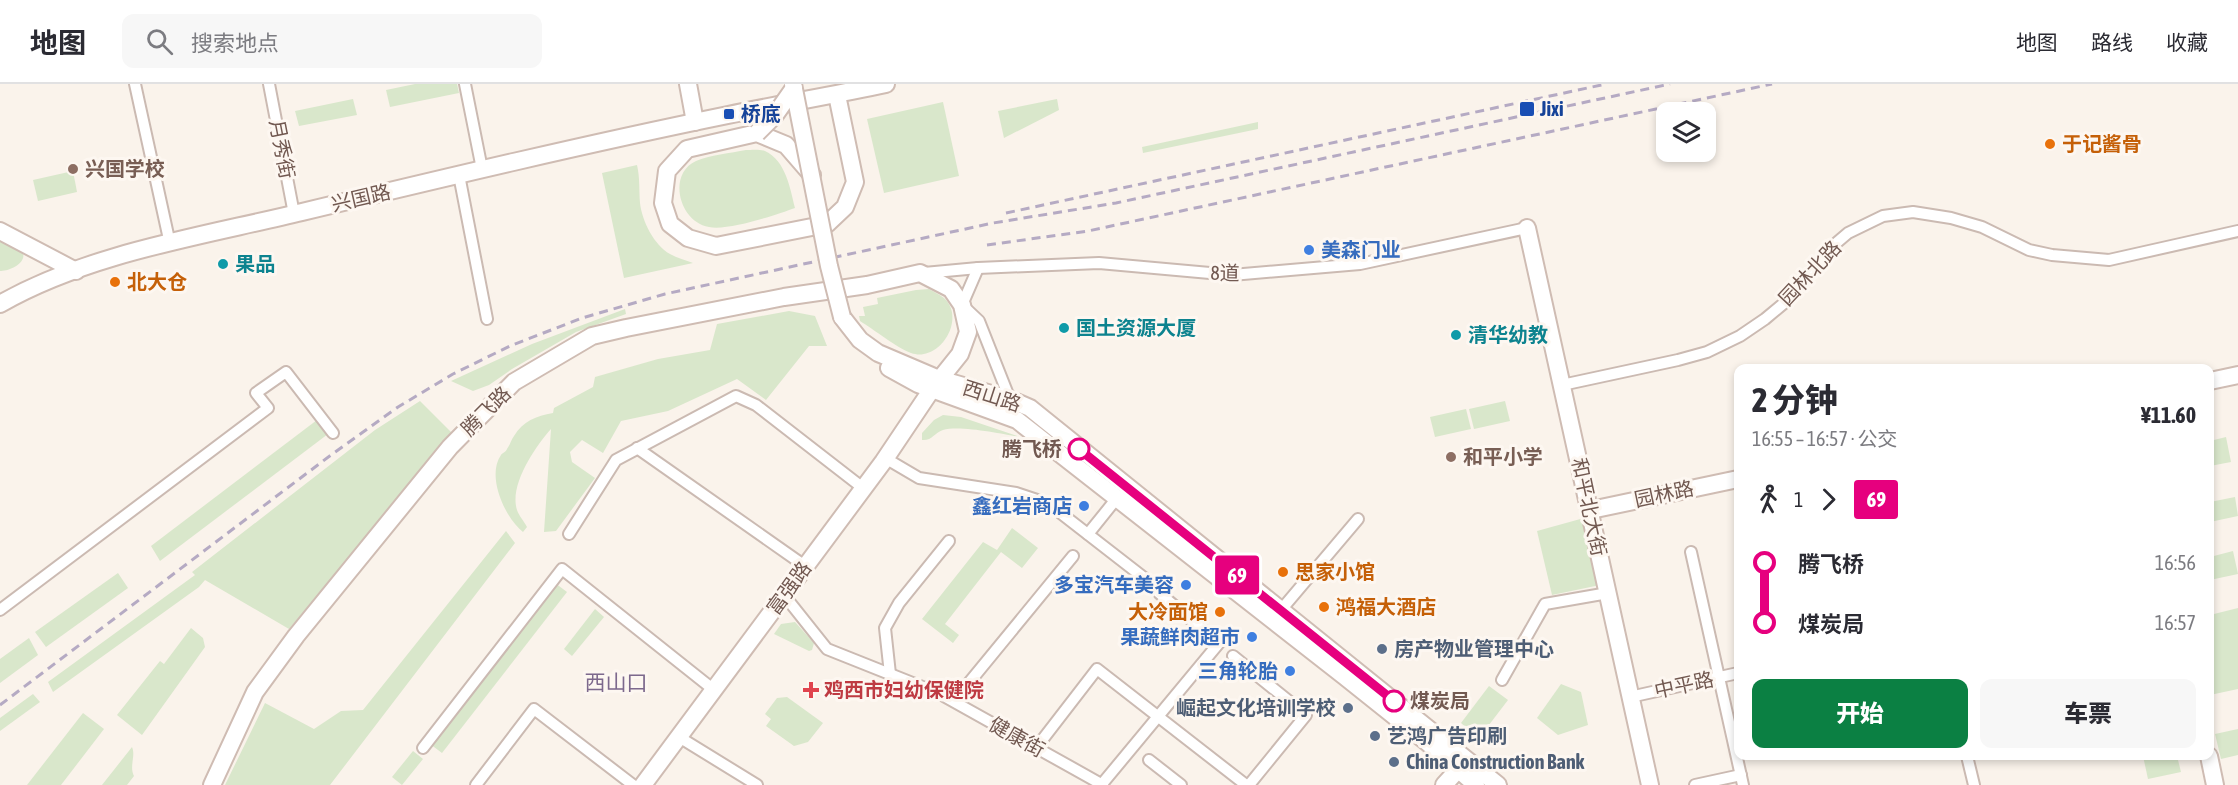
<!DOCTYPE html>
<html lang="zh">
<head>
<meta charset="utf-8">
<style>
  body { margin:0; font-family:"Asap Condensed","Noto Sans SC",sans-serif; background:#f7f7f7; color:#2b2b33; height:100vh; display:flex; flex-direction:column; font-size:22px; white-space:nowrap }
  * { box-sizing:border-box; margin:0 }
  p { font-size:20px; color:#7c7c81 }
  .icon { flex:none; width:33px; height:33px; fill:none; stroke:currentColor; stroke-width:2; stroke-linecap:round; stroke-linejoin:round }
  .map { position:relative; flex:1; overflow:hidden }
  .side { position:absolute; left:1734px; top:280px; width:480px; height:396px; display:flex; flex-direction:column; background:#fff; border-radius:12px; box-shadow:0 3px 9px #0003 }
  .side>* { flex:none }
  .badge { padding:0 12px; border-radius:4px; font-size:21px; line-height:39px }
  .fabs { position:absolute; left:1656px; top:18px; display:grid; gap:12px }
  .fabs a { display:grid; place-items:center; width:60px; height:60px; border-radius:12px; background:#fff; box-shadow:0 3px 9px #0003; font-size:30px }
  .map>.badge { position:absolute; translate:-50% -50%; box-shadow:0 0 0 3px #fff }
  .legs { display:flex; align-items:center; gap:9px; height:66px; padding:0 18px; font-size:20px }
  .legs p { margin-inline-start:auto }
  .summary { display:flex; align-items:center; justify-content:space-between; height:102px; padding:0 18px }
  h1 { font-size:33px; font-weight:800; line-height:45px }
  .action { display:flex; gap:12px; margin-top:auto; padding:12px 18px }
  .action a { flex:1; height:69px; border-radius:12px; background:#0b8043; color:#fff; font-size:24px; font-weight:800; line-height:69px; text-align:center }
  .action a+a { background:#f7f7f7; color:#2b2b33 }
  ul { padding:0 18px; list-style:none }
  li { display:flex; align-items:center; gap:21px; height:60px; font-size:22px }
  li i { display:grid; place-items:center; width:9px; height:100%; margin:0 8px; background:currentColor }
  li i::after { content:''; width:15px; height:15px; margin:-8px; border:4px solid; border-radius:50%; background:#fff }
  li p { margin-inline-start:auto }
  li:first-child i { background:linear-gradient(#0000 50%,currentColor 0) }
  li:last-child i { background:linear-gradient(currentColor 50%,#0000 0) }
  header { display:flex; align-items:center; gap:36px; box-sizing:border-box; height:84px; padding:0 30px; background:#fff; border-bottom:2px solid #e1e1e2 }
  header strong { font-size:28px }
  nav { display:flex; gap:33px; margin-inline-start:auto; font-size:21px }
  .search { width:420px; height:54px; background:#f7f7f7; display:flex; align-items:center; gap:15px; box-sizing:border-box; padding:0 21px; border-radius:12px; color:#7c7c81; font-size:22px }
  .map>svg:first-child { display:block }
</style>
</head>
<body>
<header>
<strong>地图</strong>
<div class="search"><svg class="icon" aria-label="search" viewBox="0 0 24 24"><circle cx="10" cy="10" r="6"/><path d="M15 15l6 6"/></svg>搜索地点</div>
<nav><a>地图</a><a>路线</a><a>收藏</a></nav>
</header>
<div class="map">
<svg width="2238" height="701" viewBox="0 0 2238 701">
  <rect width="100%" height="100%" fill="#faf3eb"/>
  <g fill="#d9e7cb">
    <path d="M415,0H457L459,9L390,23L386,6Z"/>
    <path d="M353,15L357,31L299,42L295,27Z"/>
    <path d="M1057,15L1059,26L1004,54L998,27Z"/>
    <path d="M943,18L959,92L884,109L867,35Z"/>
    <path d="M1258,38V45L1143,69L1142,63Z"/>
    <path d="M746,66C751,66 759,65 765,67C786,77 790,104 795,124C776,131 728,147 709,143C679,138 667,90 696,77C709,71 731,69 746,66Z"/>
    <path d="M637,81C640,94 639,106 640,119C642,137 654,161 670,170C677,174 686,176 693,179L624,194L602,89Z"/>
    <path d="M73,87L77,108L38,117L33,96Z"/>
    <path d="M0,157C5,159 14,160 19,164C33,176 10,188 0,187Z"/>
    <path d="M929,205C934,208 941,211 945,215C966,236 939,279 911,269C899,265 873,245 860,237L859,232H865L863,223L878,220L877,214L916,206Z"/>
    <path d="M625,225L626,230L576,248L512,285L489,301L473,307L451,297L532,260Z"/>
    <path d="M789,227L815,232L827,262H809L766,316L737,295L668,327L621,337L603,369L582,356L570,368L572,378L595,394L556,447L544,448L551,345C535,363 509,401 517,426C519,432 524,437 527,443L523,448C505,434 486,392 501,371C502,369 506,368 507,365C510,361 511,356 514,352C523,337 536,332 553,329L554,324L593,303L595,293L658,275L710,266L717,240Z"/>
    <path d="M420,317L453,350L289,545L205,496L199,503L53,608L48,598L195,491L192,488L375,346Z"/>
    <path d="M1505,317L1510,337L1474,345L1469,325Z"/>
    <path d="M1466,325L1471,345L1435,353L1430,333Z"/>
    <path d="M943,331L961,333L1020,353C1002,350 960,341 943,346C934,349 932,357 922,356V349L934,336Z"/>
    <path d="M317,336L328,350L160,477L151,462Z"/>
    <path d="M2226,353L2231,378L2210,382V357Z"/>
    <path d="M2235,413L2238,432L2210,438V418Z"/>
    <path d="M1584,434L1600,501L1552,511L1537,447Z"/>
    <path d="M1012,444L1038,464L1022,484L1001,468L945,540L959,551L953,559L922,535L983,458L997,466Z"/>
    <path d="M506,447L515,459L330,701H225L265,619L314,645L341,627L363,626Z"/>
    <path d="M2233,467L2238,490L2210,496V473Z"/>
    <path d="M118,489L128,504L46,563L35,548Z"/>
    <path d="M555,499L567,508L442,669L430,660Z"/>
    <path d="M2238,524V605L2210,611V531Z"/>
    <path d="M595,525L604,533L572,572L564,565Z"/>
    <path d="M795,538L814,559L812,566L809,567L774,550L781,540Z"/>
    <path d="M191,544L203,554L205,563L142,651L117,631L160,577L164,580Z"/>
    <path d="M29,554L38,571L0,599V575Z"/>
    <path d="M1561,600L1581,608L1588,641L1558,651L1537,634Z"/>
    <path d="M1489,602L1508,616L1479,654L1461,639Z"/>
    <path d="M33,610L40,618L0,647V634Z"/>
    <path d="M787,613L823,639L808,658L794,662L766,642L771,635L765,630L777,614Z"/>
    <path d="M83,629L104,645L61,701H27Z"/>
    <path d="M2238,645V671L2221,675L2215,650Z"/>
    <path d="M132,663C136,672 129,682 134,692L127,701H102Z"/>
    <path d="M413,667L423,675L402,701L392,693Z"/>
    <path d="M2143,672H2177L2181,688L2148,695Z"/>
  </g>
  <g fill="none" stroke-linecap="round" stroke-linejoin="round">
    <defs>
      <g id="street">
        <path d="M135,0L170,160"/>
        <path d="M269,0L294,130"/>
        <path d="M465,0L482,85"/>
        <path d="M459,91L487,235"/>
        <path d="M978,184L962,221L979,237L1011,318"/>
        <path d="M924,189L978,184L1099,179L1232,191L1360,180L1527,144"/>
        <path d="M1562,301L1678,276L1707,268L1740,252L1765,235L1789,215L1828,166L1848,149L1883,132L1913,128L1951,134L1982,143L2029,166L2052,171L2109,176L2238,147"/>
        <path d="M637,364L805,482"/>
        <path d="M885,374L919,394L1016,409L1049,420L1152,500"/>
        <path d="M569,450L616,376L736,312L756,321L863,404"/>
        <path d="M1088,450L1117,414"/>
        <path d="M1691,468L1743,701"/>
        <path d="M784,511L827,565L940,610L1103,701"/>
        <path d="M0,526L268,324L256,309L286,288L333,349"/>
        <path d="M1281,526L1358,435"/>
        <path d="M1233,572L1306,631L1249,701"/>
        <path d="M890,590L885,544L899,519L949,457"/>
        <path d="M1502,596L1545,520L1608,509"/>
        <path d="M1630,613L1738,589"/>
        <path d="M954,617L1073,472"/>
        <path d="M679,653L757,701"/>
        <path d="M423,664L562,485L714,606"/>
        <path d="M1036,664L1097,585L1246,701"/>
        <path d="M1967,672L1974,701"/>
        <path d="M1149,676L1181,701"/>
        <path d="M1102,700L1219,559L1159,509"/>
        <path d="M476,701L534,625L633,701"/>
        <path d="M1695,701L1741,691"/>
      </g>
      <g id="secondary">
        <path d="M688,0L695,38"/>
        <path d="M812,91L786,61L757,49L687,65L667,87L663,119L670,140L688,154L716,162L827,140L845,123L855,98L837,11"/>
        <path d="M1527,144L1650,701"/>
        <path d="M0,147L76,187"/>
        <path d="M0,220C89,169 203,152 302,128C444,94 586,60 728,31C781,20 834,11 886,0"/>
        <path d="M842,233L860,256L878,269L939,295L1009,315L1030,324L1498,701"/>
        <path d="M889,284L918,300L1017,336L1344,592L1428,659L1476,701"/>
        <path d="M2210,297L2238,291"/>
        <path d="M1591,426L1738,395"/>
        <path d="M2209,672L2215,701"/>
        <path d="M212,701L255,608L296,552L450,363L514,298L592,252L626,244L784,213L867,201L920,189L951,205L962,221L968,248L960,270L932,305L883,378L643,701"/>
        <path d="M1444,701L1464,679"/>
      </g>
    </defs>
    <use href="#street" stroke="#cbbab2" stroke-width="14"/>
    <use href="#secondary" stroke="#cfbcb3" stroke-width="20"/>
    <use href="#street" stroke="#fff" stroke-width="10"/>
    <use href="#secondary" stroke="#fff" stroke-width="16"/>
    <g stroke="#b5aac3" stroke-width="3" stroke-dasharray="9 6" stroke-linecap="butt">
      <path d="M1006,129L1606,0"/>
      <path d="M987,161L1088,147L1772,0"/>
      <path d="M0,621L331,371L398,323L453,290L510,262L582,234L665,210L993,139L1116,119L1670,0"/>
    </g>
    <defs>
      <g id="secondary-bridge">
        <path d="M793,0L829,182L842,233"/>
        <path d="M757,49L775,31L794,4"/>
      </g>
    </defs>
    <use href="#secondary-bridge" stroke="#cfbcb3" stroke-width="20" stroke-linecap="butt"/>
    <use href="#secondary-bridge" stroke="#fff" stroke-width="16"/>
  </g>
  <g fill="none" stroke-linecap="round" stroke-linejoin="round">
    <defs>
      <path id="line-1" d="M1079,365L1394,617"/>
    </defs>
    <use href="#line-1" stroke="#fff" stroke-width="14"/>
    <use href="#line-1" stroke="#e6007e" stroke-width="9"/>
  </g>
  <g fill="#1a4fb4" stroke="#fdf7f1" stroke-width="2">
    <rect x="1519" y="17" width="16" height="16" rx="3"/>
    <rect x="723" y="24" width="12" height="12" rx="3"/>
  </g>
  <g fill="#e8710a" stroke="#fdf7f1" stroke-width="2">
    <circle cx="2050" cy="60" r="6"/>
    <circle cx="115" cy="198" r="6"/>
    <circle cx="1283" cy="488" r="6"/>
    <circle cx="1324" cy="523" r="6"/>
    <circle cx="1220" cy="528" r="6"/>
  </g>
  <g fill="#8d6e63" stroke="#fdf7f1" stroke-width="2">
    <circle cx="73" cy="85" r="6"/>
    <circle cx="1451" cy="373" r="6"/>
  </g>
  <g fill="#3f7fe0" stroke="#fdf7f1" stroke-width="2">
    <circle cx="1309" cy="166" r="6"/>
    <circle cx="1084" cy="422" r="6"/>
    <circle cx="1186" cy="501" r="6"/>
    <circle cx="1252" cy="553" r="6"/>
    <circle cx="1290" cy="587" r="6"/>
  </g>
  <g fill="#0f9aa8" stroke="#fdf7f1" stroke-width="2">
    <circle cx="223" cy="180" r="6"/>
    <circle cx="1064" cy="244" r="6"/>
    <circle cx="1456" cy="251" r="6"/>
  </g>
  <g fill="#fff" stroke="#e6007e" stroke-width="3">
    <circle cx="1079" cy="365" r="10"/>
    <circle cx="1394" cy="617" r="10"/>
  </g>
  <g fill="#5c6f8a" stroke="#fdf7f1" stroke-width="2">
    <circle cx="1382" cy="565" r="6"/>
    <circle cx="1348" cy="624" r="6"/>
    <circle cx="1375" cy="652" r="6"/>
    <circle cx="1394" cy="678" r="6"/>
  </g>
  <path fill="#e0444e" stroke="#fdf7f1" stroke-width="2" d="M808 597h6v6h6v6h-6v6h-6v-6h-6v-6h6z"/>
  <g text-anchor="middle" stroke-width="6" stroke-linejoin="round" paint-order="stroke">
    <g font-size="20" font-weight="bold" fill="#164399" stroke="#fdf7f1" text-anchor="start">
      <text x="1540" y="32">Jixi</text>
      <text x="741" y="37">桥底</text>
    </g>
    <g font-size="20" font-weight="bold" fill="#c56008" stroke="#fdf7f1" text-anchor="start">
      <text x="2062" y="67">于记酱骨</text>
      <text x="127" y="205">北大仓</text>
      <text x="1295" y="495">思家小馆</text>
      <text x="1336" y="530">鸿福大酒店</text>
      <text x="1208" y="535" text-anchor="end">大冷面馆</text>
    </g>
    <g font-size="20" fill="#725951" stroke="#fdf7f1">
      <text transform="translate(282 65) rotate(79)" y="7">月秀街</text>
      <text transform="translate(361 114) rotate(-13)" y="7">兴国路</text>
      <text transform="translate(1225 189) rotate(1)" y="7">8道</text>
      <text transform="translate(1810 189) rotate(-47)" y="7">园林北路</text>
      <text transform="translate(992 312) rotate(18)" y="7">西山路</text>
      <text transform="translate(486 327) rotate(-45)" y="7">腾飞路</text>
      <text transform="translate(1664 410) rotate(-12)" y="7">园林路</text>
      <text transform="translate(1589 423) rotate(78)" y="7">和平北大街</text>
      <text transform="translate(789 504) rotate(-54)" y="7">富强路</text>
      <text transform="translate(1684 601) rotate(-12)" y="7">中平路</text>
      <text transform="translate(1017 653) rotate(29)" y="7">健康街</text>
    </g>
    <g font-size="20" font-weight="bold" fill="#785e54" stroke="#fdf7f1" text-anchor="start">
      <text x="85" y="92">兴国学校</text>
      <text x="1463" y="380">和平小学</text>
    </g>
    <g font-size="20" font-weight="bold" fill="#366cbe" stroke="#fdf7f1" text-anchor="end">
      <text x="1321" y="173" text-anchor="start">美森门业</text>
      <text x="1072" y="429">鑫红岩商店</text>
      <text x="1174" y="508">多宝汽车美容</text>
      <text x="1240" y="560">果蔬鲜肉超市</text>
      <text x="1278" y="594">三角轮胎</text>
    </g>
    <g font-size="20" font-weight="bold" fill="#0d838f" stroke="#fdf7f1" text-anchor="start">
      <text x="235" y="187">果品</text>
      <text x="1076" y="251">国土资源大厦</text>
      <text x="1468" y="258">清华幼教</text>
    </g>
    <g font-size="20" font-weight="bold" fill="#725951" stroke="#fdf7f1" text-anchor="end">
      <text x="1062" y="372">腾飞桥</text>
      <text x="1410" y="624" text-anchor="start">煤炭局</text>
    </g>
    <g font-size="20" font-weight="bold" fill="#4e5e75" stroke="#fdf7f1" text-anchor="start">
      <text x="1394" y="572">房产物业管理中心</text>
      <text x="1336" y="631" text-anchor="end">崛起文化培训学校</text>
      <text x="1387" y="659">艺鸿广告印刷</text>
      <text x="1406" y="685">China Construction Bank</text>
    </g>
    <g font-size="20" font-weight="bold" fill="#be3a42" stroke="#fdf7f1" text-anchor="start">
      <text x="824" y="613">鸡西市妇幼保健院</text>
    </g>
    <g font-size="21" fill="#7d698d" stroke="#fdf7f1">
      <text x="616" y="606">西山口</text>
    </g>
  </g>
</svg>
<div class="fabs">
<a><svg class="icon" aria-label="layers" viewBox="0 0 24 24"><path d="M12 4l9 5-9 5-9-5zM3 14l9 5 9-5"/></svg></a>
</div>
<b class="badge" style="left:1237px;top:491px;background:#e6007e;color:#fff">69</b>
<section class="side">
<div class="summary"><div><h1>2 分钟</h1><p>16:55 – 16:57 · 公交</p></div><b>¥11.60</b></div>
<div class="legs"><svg class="icon" aria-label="walk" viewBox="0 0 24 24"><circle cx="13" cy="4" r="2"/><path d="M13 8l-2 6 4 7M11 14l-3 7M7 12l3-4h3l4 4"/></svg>1<svg class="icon" aria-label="forward" viewBox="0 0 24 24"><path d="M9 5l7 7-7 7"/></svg><b class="badge" style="background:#e6007e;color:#fff">69</b></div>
<ul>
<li><i style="color:#e6007e"></i><b>腾飞桥</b><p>16:56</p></li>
<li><i style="color:#e6007e"></i><b>煤炭局</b><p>16:57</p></li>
</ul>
<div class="action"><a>开始</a><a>车票</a></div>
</section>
</div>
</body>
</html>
